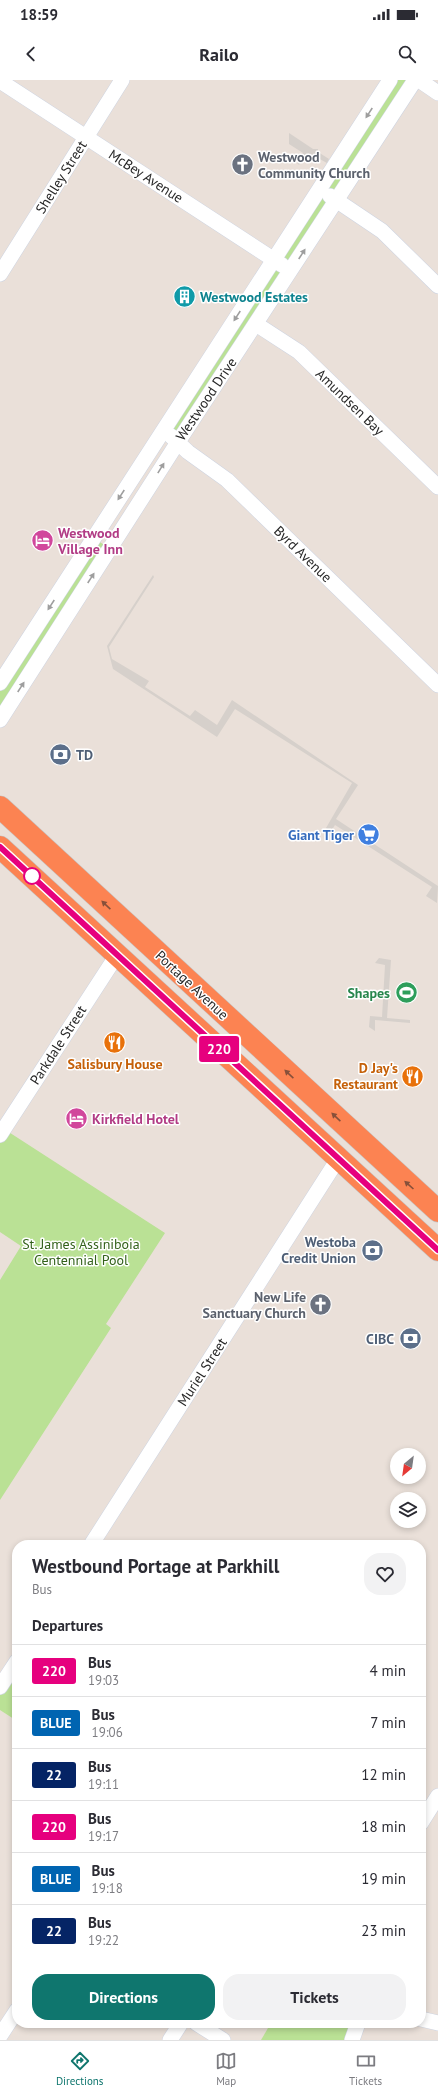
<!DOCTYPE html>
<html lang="en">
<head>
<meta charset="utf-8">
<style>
  body { margin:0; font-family:"PT Sans",sans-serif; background:#f2f2f3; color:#2b2b33; height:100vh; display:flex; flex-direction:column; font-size:15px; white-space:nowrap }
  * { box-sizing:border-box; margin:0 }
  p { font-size:13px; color:#7c7c81 }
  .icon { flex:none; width:22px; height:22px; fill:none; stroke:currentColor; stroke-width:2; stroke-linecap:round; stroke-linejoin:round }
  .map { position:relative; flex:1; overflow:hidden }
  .panel { position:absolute; left:12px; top:1460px; width:414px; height:488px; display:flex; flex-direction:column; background:#fff; border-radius:16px; box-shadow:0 2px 6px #0003 }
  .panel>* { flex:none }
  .badge { padding:0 8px; border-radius:3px; font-size:14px; line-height:26px }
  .needle { width:26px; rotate:209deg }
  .fabs { position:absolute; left:390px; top:1368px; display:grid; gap:8px }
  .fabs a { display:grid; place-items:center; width:36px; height:36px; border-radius:50%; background:#fff; box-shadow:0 2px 6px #0003; font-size:20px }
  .map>.badge { position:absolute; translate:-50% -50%; box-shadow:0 0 0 2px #fff }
  h2 { padding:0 20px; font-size:15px; line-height:36px }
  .round { display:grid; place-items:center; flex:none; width:42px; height:42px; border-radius:16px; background:#f2f2f3 }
  .head { display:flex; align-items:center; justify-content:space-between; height:68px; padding:0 20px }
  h1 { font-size:19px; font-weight:600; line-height:30px }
  .cta { display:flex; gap:8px; margin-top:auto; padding:8px 20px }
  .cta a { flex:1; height:46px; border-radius:16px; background:#0f766e; color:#fff; font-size:16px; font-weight:600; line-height:46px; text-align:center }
  .cta a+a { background:#f2f2f3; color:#2b2b33 }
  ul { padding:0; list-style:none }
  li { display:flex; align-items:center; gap:12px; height:52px; padding:0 20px; border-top:1px solid #e1e1e2 }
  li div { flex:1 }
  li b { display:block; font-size:15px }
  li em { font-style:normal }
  li .badge { min-width:44px; font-weight:700; text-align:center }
  .status { display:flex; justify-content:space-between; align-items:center; height:28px; padding:0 20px; background:#fff; direction:ltr }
  .status svg { height:11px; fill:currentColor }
  header { display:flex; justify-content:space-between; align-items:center; height:52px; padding:0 20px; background:#fff; font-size:18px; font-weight:600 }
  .tab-bar { display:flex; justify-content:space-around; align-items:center; height:56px; border-top:1px solid #e1e1e2; background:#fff; font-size:11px; color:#7c7c81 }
  .tab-bar a { display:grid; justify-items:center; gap:2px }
  .tab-bar .current { color:#0f766e }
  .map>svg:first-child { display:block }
</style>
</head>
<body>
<div class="status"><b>18:59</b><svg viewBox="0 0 49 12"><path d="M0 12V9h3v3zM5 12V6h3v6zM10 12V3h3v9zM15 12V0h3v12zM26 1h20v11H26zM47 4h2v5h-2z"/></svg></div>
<header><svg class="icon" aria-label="back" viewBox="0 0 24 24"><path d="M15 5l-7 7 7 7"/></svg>Railo<svg class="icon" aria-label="search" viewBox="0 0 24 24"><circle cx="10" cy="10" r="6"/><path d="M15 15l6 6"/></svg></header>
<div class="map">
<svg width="438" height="1960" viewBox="0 0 438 1960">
  <rect width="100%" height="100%" fill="#eae0d9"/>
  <g fill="#bae195">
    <path d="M390,0H415L178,362L163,349Z"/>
    <path d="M94,458L110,469L0,640V603Z"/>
    <path d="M4,1049L165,1153L106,1244L111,1248L0,1420V1200L21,1166L0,1152V1055Z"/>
    <path d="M17,1581V1641L0,1630V1607Z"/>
    <path d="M271,1943H358L352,1960H261Z"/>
  </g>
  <g fill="#d6d0cb">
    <path d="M289,53L313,69H318V72L329,79L327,83L316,77L312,80L308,78L306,82L302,81L299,85L297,83L303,73L289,64Z"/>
    <path d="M153,495L154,497L109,567L112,579L149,601L145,607L190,636L195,630L217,645L232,620L358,705L336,739L438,806L437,823L426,816L432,807L335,745L330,753L326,748L352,703L235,629L217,657L113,589L107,566L109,563Z"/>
    <path d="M379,878L391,880L387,938L410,940V943L375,940V951L369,947L370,936L382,937L385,885L375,883Z"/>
  </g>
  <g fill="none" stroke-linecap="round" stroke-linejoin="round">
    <defs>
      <g id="minor">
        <path d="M419,0L438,13"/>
        <path d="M0,1L282,185"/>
        <path d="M330,116L382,151L438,206"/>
        <path d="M0,194L122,0"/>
        <path d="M256,244L299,272L438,407"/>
        <path d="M171,356L188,372L227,400L438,605"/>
        <path d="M0,603L390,0"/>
        <path d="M0,640L178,362L415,0"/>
        <path d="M0,1055L117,875"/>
        <path d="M91,1465L338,1079"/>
        <path d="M0,1607L17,1581"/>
        <path d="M421,1743L438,1716"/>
        <path d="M421,1939L438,1943"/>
        <path d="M196,1943L223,1960"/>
        <path d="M0,1956L17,1930"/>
        <path d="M170,1960L181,1943"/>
        <path d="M352,1960L358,1943"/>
      </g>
      <g id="highway">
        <path d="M0,727L438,1131"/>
        <path d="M0,767L438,1170"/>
      </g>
    </defs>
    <use href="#minor" stroke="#ced4e1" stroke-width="16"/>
    <use href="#highway" stroke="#c3c3c3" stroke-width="23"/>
    <use href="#minor" stroke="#fff" stroke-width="15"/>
    <use href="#highway" stroke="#fc8352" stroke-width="22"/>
  </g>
  <defs><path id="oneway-solid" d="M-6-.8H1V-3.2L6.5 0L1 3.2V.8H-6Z"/></defs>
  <g fill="#9e9e9e">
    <use href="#oneway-solid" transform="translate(369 33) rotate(123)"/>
    <use href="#oneway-solid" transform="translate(302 174) rotate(-57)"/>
    <use href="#oneway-solid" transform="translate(237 236) rotate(123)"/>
    <use href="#oneway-solid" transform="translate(161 388) rotate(-58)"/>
    <use href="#oneway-solid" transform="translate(121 415) rotate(123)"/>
    <use href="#oneway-solid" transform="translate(91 498) rotate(-57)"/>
    <use href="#oneway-solid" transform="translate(51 525) rotate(123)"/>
    <use href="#oneway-solid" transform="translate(21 607) rotate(-57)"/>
  </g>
  <g fill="#87503a">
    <use href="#oneway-solid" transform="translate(106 825) rotate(-137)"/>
    <use href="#oneway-solid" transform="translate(289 994) rotate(-137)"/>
    <use href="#oneway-solid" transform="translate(336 1037) rotate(-137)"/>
    <use href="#oneway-solid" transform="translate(409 1105) rotate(-138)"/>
  </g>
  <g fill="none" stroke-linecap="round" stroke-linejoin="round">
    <defs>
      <path id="line" d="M0,767L438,1170"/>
    </defs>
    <use href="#line" stroke="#fff" stroke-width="9"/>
    <use href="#line" stroke="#e6007e" stroke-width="6"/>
  </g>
  <defs>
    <symbol id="church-disc" viewBox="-11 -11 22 22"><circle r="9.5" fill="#6b7280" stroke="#fff"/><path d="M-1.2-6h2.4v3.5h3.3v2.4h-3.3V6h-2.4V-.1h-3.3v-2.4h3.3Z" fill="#fff"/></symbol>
    <symbol id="building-disc" viewBox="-11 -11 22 22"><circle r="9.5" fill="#0f9aa8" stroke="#fff"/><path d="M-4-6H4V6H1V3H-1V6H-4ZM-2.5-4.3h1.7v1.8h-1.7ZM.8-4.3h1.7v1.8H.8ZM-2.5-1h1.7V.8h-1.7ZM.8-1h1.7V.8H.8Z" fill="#fff"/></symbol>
    <symbol id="hotel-disc" viewBox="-11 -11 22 22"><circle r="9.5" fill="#d1479c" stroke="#fff"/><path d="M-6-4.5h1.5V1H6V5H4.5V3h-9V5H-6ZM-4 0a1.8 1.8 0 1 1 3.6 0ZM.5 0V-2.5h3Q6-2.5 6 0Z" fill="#fff"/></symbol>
    <symbol id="bank-disc" viewBox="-11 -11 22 22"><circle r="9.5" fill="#5c6f8a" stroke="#fff"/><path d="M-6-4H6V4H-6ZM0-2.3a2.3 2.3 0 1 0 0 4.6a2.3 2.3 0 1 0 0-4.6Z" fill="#fff"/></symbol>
    <symbol id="supermarket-disc" viewBox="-11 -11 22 22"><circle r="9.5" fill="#3f7fe0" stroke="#fff"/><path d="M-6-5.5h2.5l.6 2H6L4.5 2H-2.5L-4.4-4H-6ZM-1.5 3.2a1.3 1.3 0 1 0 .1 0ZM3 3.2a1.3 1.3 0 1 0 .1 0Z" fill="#fff"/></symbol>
    <symbol id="stadium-disc" viewBox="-11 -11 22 22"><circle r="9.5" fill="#2e9e5b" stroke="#fff"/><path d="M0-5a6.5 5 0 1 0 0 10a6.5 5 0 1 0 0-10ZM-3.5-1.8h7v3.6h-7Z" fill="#fff"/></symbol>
    <symbol id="restaurant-disc" viewBox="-11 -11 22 22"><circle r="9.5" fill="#e8710a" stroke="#fff"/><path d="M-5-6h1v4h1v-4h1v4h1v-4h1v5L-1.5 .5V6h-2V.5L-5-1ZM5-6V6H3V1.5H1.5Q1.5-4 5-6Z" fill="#fff"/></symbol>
  </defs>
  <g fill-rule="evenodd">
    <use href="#church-disc" x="230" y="72" width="25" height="25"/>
    <use href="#building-disc" x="172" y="204" width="25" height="25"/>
    <use href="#hotel-disc" x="30" y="448" width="25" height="25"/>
    <use href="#bank-disc" x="48" y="662" width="25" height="25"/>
    <use href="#supermarket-disc" x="356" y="742" width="25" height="25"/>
    <use href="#stadium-disc" x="394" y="900" width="25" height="25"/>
    <use href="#restaurant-disc" x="102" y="950" width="25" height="25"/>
    <use href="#restaurant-disc" x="400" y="984" width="25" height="25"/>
    <use href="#hotel-disc" x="64" y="1026" width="25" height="25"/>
    <use href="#bank-disc" x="360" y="1158" width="25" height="25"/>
    <use href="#church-disc" x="308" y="1212" width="25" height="25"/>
    <use href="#bank-disc" x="398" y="1246" width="25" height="25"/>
  </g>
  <circle fill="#fff" stroke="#e6007e" stroke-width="2" cx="32" cy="796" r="8"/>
  <g text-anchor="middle" stroke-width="3" stroke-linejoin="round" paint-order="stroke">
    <g font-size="14" font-weight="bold" fill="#5b616d" stroke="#fff" text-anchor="start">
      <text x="258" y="82">Westwood<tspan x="258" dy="16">Community Church</tspan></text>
      <text x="306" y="1222" text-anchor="end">New Life<tspan x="306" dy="16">Sanctuary Church</tspan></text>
    </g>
    <g font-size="14" fill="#272727" stroke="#fff">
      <text transform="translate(146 96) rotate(33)" y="5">McBey Avenue</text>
      <text transform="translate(61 97) rotate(-58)" y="5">Shelley Street</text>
      <text transform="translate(206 319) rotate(-56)" y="5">Westwood Drive</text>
      <text transform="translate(350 322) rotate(44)" y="5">Amundsen Bay</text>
      <text transform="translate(303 474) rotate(44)" y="5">Byrd Avenue</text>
      <text transform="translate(192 905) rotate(43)" y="5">Portage Avenue</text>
      <text transform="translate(58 965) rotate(-57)" y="5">Parkdale Street</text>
      <text transform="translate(202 1292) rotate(-57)" y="5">Muriel Street</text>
    </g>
    <g font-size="14" font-weight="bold" fill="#0d838f" stroke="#fff" text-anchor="start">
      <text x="200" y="222">Westwood Estates</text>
    </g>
    <g font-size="14" font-weight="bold" fill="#b23c85" stroke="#fff" text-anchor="start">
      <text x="58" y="458">Westwood<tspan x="58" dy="16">Village Inn</tspan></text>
      <text x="92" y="1044">Kirkfield Hotel</text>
    </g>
    <g font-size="14" font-weight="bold" fill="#4e5e75" stroke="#fff" text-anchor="end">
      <text x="76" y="680" text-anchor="start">TD</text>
      <text x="356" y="1167">Westoba<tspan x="356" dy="16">Credit Union</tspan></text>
      <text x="394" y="1264">CIBC</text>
    </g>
    <g font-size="14" font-weight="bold" fill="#366cbe" stroke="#fff" text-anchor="end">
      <text x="354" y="760">Giant Tiger</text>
    </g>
    <g font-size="14" font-weight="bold" fill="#27864d" stroke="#fff" text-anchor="end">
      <text x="390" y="918">Shapes</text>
    </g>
    <g font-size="14" font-weight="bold" fill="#c56008" stroke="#fff">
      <text x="115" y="989">Salisbury House</text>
      <text x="398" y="993" text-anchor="end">D Jay's<tspan x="398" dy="16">Restaurant</tspan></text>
    </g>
    <g font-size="14" fill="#33621a" stroke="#fff">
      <text x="81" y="1169">St. James Assiniboia<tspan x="81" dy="16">Centennial Pool</tspan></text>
    </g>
  </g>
</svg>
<div class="fabs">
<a><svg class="needle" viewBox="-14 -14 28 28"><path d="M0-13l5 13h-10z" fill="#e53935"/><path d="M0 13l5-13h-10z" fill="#7c7c81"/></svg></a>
<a><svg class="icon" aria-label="layers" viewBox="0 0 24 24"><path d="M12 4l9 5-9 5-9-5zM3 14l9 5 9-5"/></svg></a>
</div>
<b class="badge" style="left:219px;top:969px;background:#e6007e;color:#fff">220</b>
<section class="panel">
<div class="head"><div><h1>Westbound Portage at Parkhill</h1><p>Bus</p></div><a class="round"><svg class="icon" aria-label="heart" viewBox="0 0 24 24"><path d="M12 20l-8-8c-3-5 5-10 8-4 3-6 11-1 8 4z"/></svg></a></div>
<h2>Departures</h2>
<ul>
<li><span class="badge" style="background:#e6007e;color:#fff">220</span><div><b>Bus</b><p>19:03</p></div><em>4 min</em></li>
<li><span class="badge" style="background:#0064b1;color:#fff">BLUE</span><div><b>Bus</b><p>19:06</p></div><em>7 min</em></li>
<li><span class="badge" style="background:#052465;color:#fff">22</span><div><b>Bus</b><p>19:11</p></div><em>12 min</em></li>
<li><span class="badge" style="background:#e6007e;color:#fff">220</span><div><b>Bus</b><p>19:17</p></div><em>18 min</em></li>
<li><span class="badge" style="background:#0064b1;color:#fff">BLUE</span><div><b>Bus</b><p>19:18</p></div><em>19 min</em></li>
<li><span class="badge" style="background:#052465;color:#fff">22</span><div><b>Bus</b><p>19:22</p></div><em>23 min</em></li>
</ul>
<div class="cta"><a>Directions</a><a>Tickets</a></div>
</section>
</div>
<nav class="tab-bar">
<a class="current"><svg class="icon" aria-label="directions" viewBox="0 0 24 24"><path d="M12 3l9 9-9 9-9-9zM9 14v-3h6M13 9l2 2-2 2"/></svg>Directions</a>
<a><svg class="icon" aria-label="map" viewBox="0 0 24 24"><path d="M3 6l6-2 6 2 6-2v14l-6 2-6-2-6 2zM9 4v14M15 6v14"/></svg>Map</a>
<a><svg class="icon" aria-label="tickets" viewBox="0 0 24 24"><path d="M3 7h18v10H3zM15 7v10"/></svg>Tickets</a>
</nav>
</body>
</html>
